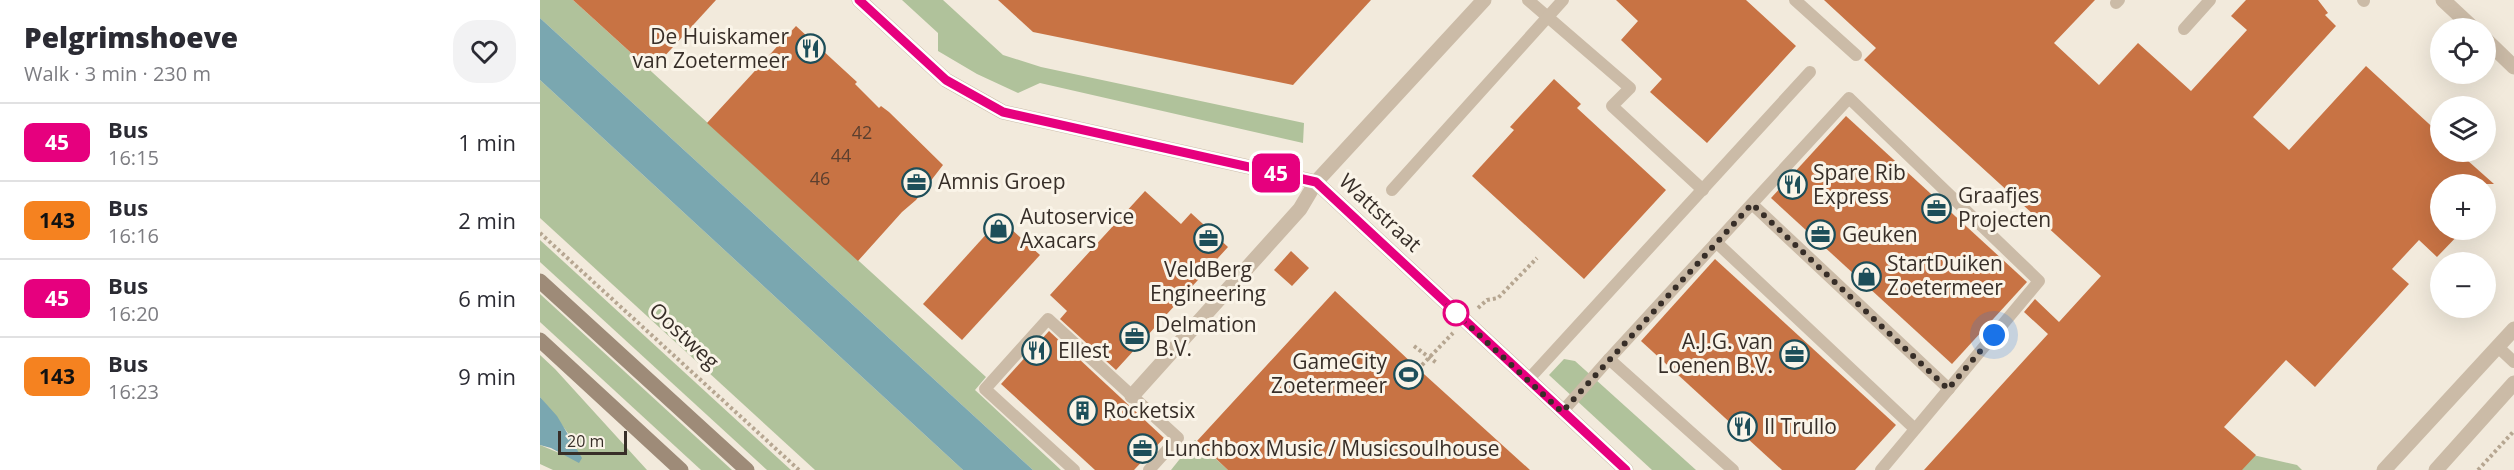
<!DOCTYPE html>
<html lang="en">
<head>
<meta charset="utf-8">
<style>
  body { margin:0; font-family:"Open Sans",sans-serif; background:#f2f2f3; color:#2b2b33; height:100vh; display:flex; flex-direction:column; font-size:22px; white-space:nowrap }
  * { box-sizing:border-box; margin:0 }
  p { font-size:20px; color:#7c7c81 }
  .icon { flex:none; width:33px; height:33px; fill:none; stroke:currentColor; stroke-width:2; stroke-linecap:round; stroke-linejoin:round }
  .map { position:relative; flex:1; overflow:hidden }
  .details { display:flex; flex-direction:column; background:#fff; width:540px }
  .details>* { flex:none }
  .badge { padding:0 12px; border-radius:9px; font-size:21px; line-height:39px }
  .buttons { position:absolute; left:1890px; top:18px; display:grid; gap:12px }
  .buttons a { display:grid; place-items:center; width:66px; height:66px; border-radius:50%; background:#fff; box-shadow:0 6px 24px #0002; font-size:30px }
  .scale { position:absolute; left:18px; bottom:15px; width:69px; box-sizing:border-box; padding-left:6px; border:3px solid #372e28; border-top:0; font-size:16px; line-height:21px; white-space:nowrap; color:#372e28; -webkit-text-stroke:4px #faf4e8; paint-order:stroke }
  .you { position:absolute; width:30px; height:30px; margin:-15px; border:4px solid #fff; border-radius:50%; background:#1a73e8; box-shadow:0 0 0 9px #1a73e833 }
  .map>.badge { position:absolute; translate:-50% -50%; box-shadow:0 0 0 3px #fff }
  .round { display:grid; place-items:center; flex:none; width:63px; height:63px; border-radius:24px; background:#f2f2f3 }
  .overview { display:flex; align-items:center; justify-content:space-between; height:102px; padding:0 24px }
  h1 { font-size:28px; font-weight:800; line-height:45px }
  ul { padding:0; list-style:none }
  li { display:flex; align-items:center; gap:18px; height:78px; padding:0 24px; border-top:2px solid #e1e1e2 }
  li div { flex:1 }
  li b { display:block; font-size:22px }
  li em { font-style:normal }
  li .badge { min-width:66px; font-weight:700; text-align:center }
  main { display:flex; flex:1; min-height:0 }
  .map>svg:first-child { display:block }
</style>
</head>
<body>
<main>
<section class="details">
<div class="overview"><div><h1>Pelgrimshoeve</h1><p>Walk · 3 min · 230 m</p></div><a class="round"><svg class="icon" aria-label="heart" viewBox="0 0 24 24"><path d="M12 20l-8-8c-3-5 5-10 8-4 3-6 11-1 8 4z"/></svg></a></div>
<ul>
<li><span class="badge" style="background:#e6007e;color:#fff">45</span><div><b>Bus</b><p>16:15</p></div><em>1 min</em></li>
<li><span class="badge" style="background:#f58220;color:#111">143</span><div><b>Bus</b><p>16:16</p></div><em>2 min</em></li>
<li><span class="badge" style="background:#e6007e;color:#fff">45</span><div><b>Bus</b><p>16:20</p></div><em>6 min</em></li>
<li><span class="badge" style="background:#f58220;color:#111">143</span><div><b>Bus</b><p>16:23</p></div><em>9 min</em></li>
</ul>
</section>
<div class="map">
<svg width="1974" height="470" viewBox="0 0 1974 470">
  <rect width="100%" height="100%" fill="#f2eadc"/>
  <g fill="#b0c29b">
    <path d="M0,0H33L446,377L435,390L521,470H493L0,18Z"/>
    <path d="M362,0H403L463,55L501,67L764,123L763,143L500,83L478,93L437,74L398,51V33Z"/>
    <path d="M0,80L423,470H275L0,218Z"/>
    <path d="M0,240L251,470H227L0,262Z"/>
    <path d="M0,294L192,470H161L0,322Z"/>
    <path d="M0,355L15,369L107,470H13L0,464V445L24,455L28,433L0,397Z"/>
    <path d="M1024,359L1035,361L1156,470H1112L1009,375Z"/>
    <path d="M655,440L688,470H631Z"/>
    <path d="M1713,455L1757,465L1762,470H1699Z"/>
  </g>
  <g fill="#7aa7b0">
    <path d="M0,18L493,470H423L0,80Z"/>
    <path d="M0,397L17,416L42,458L39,463L11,448L0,445Z"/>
  </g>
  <g fill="#c87344">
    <path d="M33,0H176L111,71Z"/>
    <path d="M458,0H831L753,85L493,32Z"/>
    <path d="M1076,0H1206L1256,46L1167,143L1110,92L1122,79L1081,40L1098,21Z"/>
    <path d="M1284,0H1555L1514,43L1559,85L1598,43L1651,91L1707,30L1691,16L1706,0H1778L1788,13L1785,15L1796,26L1713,117L1749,150L1826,66L1900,134V152H1918L1954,184H1900V230H1923L1897,257L1879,240L1852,269L1869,284L1775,387L1746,360L1684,427L1716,455L1702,470H1384L1508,334L1484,312L1495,299L1519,322L1561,276L1324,60L1336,48Z"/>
    <path d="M256,26L317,82L315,84L339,108L341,106L349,112L403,165L376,200L362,212L318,261L167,123Z"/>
    <path d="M1014,79L1041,104L1037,108L1126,190L1044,279L932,176L974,130L970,127Z"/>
    <path d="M1306,116L1487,282L1412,364L1231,198Z"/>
    <path d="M605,191L641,224L651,213L688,247L576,370L520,319L527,311L510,295Z"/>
    <path d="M460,219L500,255L422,340L383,304Z"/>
    <path d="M751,251L769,268L752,286L734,270Z"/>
    <path d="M1175,259L1356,425L1315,470H1242L1101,341Z"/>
    <path d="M795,291L874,365L990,470H688L657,441Z"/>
    <path d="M509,331L624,438L594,470H555L461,384Z"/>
  </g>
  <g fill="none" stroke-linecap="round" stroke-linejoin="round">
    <g stroke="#b6a691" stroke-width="4" stroke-dasharray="3 3" stroke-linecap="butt">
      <path d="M0,233L259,470"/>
      <path d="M938,308L947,300L958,298L997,258"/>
      <path d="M874,346L898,364"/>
      <path d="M882,365L913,333"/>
      <path d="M1938,470L1974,431"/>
    </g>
    <g stroke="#cbbba7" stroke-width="12">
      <path d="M988,0L1090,88L1072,106L1163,190"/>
      <path d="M1255,0L1316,55"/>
      <path d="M1823,0L1824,1"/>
      <path d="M1576,3L1579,0"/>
      <path d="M1644,29L1670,0"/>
      <path d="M852,190L1023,0"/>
      <path d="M1212,204L1409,389"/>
      <path d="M1176,242L1375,429"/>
      <path d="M1958,347L1974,362"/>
      <path d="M1069,359L1309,98L1499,281L1341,470"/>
      <path d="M988,380L1270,72"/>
      <path d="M1022,412L1069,359L1193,470"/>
      <path d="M534,470L445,389L508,319L638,438L609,470"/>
    </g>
    <g stroke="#cbbba7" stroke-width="15">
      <path d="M319,0L406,80L463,112L776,182L1086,470"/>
      <path d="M592,396L760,209L776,182L944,0"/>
    </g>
    <g stroke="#cbbba7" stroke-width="15">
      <path d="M1903,0L1933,28"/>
      <path d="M1946,40L1974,67"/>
      <path d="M1844,470L1974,329"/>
      <path d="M1896,470L1974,383"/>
    </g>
    <g stroke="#9e8b78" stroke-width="15">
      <path d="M0,281L207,470"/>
      <path d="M0,340L141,470"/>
    </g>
  </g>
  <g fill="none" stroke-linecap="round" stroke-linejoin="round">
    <defs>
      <path id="line" d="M319,0L406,80L463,112L776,182L1086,470"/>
    </defs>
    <use href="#line" stroke="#fff" stroke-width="14"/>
    <use href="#line" stroke="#e6007e" stroke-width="9"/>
    <path stroke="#372e28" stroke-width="6" stroke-dasharray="0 10.8" d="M916,313L908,306L1022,412L1212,204L1408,389L1454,335"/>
  </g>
  <defs>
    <symbol id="restaurant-ring" viewBox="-11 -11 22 22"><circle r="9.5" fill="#faf4e8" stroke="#1d4e59" stroke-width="1.5"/><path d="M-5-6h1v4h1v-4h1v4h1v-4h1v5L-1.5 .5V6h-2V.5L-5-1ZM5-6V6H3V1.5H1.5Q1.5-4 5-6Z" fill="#1d4e59"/></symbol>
    <symbol id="office-ring" viewBox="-11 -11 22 22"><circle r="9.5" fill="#faf4e8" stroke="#1d4e59" stroke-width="1.5"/><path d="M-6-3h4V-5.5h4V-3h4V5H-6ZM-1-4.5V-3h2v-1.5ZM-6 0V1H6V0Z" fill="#1d4e59"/></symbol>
    <symbol id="shop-ring" viewBox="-11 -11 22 22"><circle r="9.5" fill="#faf4e8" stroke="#1d4e59" stroke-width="1.5"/><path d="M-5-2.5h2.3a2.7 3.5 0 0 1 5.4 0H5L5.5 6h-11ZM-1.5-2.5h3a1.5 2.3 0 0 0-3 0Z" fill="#1d4e59"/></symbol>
    <symbol id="stadium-ring" viewBox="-11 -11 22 22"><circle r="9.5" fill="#faf4e8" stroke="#1d4e59" stroke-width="1.5"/><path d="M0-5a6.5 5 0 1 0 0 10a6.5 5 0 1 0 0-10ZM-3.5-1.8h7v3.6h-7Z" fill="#1d4e59"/></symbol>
    <symbol id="building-ring" viewBox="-11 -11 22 22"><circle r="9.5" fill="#faf4e8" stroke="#1d4e59" stroke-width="1.5"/><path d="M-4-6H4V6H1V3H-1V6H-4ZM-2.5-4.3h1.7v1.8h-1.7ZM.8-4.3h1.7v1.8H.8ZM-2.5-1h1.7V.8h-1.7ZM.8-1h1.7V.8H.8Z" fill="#1d4e59"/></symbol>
  </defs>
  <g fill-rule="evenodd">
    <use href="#restaurant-ring" x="254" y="32" width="33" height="33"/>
    <use href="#office-ring" x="360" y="166" width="33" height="33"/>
    <use href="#restaurant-ring" x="1236" y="168" width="33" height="33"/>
    <use href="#office-ring" x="1380" y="192" width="33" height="33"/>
    <use href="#shop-ring" x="442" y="212" width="33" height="33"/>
    <use href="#office-ring" x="1264" y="218" width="33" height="33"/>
    <use href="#office-ring" x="652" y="222" width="33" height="33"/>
    <use href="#shop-ring" x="1310" y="260" width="33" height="33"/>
    <use href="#office-ring" x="578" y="320" width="33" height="33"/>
    <use href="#restaurant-ring" x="480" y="334" width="33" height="33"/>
    <use href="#office-ring" x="1238" y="338" width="33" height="33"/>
    <use href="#stadium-ring" x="852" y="358" width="33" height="33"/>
    <use href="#building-ring" x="526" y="394" width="33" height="33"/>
    <use href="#restaurant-ring" x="1186" y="410" width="33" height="33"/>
    <use href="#office-ring" x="586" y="432" width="33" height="33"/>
  </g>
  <circle fill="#fff" stroke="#e6007e" stroke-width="3" cx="916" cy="313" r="12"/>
  <g text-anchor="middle" stroke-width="6" stroke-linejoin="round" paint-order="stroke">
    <g font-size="18" fill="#5b3f2f">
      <text x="322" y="139">42</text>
      <text x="301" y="162">44</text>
      <text x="280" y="185">46</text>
    </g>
    <g font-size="21" fill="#372e28" stroke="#faf4e8" text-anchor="start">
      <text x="249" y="44" text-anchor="end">De Huiskamer<tspan x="249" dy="24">van Zoetermeer</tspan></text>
      <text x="1273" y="180">Spare Rib<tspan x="1273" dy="24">Express</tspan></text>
      <text x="398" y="189">Amnis Groep</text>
      <text x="1418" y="203">Graafjes<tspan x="1418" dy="24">Projecten</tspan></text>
      <text x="480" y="224">Autoservice<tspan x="480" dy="24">Axacars</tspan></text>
      <text x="1302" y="242">Geuken</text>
      <text x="1347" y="271">StartDuiken<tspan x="1347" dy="24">Zoetermeer</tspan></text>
      <text x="668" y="277" text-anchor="middle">VeldBerg<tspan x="668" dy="24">Engineering</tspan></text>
      <text x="615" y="332">Delmation<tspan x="615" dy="24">B.V.</tspan></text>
      <text x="1233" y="349" text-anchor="end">A.J.G. van<tspan x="1233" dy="24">Loenen B.V.</tspan></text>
      <text x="518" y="358">Ellest</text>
      <text x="847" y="369" text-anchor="end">GameCity<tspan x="847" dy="24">Zoetermeer</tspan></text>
      <text x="563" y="418">Rocketsix</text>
      <text x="1224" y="434">Il Trullo</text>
      <text x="624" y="456">Lunchbox Music / Musicsoulhouse</text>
    </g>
    <g font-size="21" fill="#372e28" stroke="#faf4e8">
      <text transform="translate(840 213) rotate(43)" y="7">Wattstraat</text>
      <text transform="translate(144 336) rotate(43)" y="7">Oostweg</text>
    </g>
  </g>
</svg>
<div class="buttons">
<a><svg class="icon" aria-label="locate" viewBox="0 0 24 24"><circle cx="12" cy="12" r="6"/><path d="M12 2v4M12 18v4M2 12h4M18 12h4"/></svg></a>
<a><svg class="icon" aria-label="layers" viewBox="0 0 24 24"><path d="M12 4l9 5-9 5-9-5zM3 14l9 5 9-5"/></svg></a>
<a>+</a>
<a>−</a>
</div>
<div class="scale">20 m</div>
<div class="you" style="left:1454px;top:335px"></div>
<b class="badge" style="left:736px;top:173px;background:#e6007e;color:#fff">45</b>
</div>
</main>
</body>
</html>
